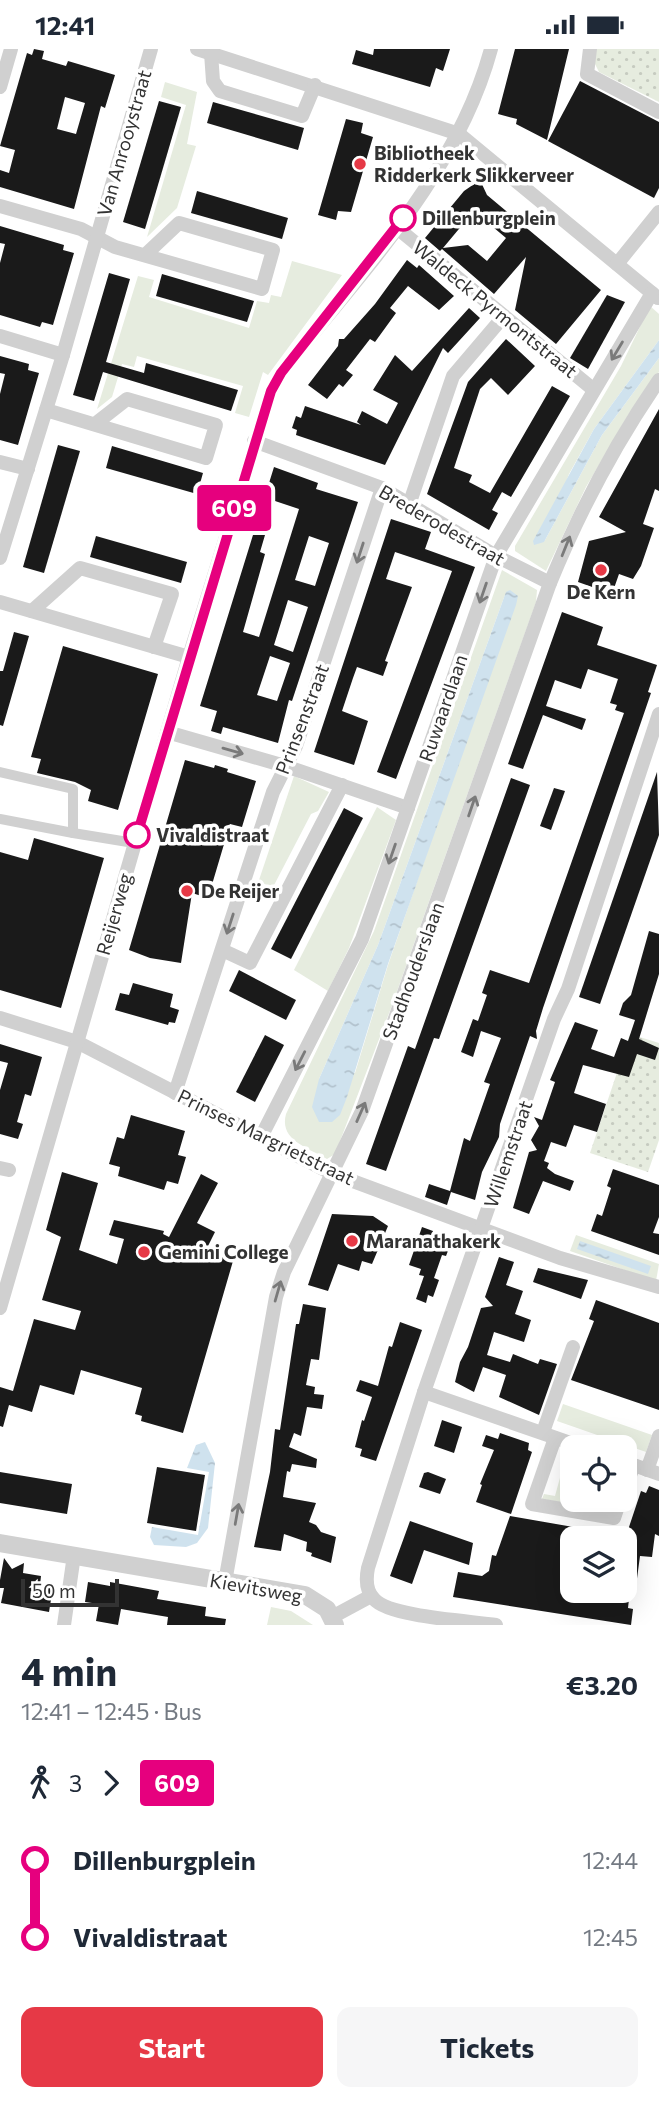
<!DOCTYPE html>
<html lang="en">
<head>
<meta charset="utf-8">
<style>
  body { margin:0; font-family:Commissioner,sans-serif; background:#f6f6f7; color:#1f2937; height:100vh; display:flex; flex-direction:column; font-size:26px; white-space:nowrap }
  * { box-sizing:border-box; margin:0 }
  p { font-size:23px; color:#747a83 }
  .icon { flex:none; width:38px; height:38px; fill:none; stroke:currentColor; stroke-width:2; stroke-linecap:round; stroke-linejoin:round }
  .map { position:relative; height:1576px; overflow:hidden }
  .panel { display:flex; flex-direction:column; background:#fff; flex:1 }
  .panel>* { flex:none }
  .badge { padding:0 14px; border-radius:5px; font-size:24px; line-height:46px }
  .controls { position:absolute; left:560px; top:1386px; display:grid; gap:14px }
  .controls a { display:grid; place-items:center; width:77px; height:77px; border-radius:14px; background:#fff; box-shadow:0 7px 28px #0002; font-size:35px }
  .scale { position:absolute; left:21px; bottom:18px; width:98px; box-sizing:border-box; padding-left:7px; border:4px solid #333; border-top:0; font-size:19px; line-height:24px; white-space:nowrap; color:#333; -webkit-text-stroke:5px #fff; paint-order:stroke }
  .map>.badge { position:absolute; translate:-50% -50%; box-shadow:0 0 0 4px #fff }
  .legs { display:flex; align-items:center; gap:10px; height:77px; padding:0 21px; font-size:23px }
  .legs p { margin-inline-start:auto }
  .head { display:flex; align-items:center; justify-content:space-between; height:119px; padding:0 21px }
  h1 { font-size:38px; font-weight:700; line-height:52px }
  .cta { display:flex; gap:14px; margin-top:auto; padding:14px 21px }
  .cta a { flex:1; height:80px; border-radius:14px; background:#e63946; color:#fff; font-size:28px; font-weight:700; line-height:80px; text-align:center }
  .cta a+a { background:#f6f6f7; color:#1f2937 }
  ul { padding:0 21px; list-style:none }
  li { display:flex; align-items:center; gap:24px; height:77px; font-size:26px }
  li i { display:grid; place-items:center; width:10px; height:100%; margin:0 9px; background:currentColor }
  li i::after { content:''; width:18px; height:18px; margin:-9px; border:5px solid; border-radius:50%; background:#fff }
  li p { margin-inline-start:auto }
  li:first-child i { background:linear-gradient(#0000 50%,currentColor 0) }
  li:last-child i { background:linear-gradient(currentColor 50%,#0000 0) }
  .status { display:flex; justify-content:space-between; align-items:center; height:49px; padding:0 35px; background:#fff; direction:ltr }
  .status svg { height:19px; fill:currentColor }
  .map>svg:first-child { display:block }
</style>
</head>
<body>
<div class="status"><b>12:41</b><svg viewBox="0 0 49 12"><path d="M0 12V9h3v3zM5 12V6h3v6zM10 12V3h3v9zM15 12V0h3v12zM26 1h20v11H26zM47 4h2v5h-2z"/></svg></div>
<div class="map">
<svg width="659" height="1576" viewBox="0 0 659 1576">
  <defs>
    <pattern id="park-dots" width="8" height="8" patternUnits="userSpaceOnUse" patternTransform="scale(1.75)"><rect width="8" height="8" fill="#e6ecdf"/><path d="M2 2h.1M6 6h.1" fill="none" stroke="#c6cbc0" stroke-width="1.8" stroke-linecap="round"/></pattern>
    <pattern id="water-ripples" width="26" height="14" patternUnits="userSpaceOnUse" patternTransform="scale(1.75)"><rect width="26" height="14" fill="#cfe2ee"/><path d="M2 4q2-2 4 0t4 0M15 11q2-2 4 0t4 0" fill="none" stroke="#b2c2cd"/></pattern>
  </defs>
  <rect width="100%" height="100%" fill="#fff"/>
  <g fill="#e6ecdf" fill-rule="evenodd">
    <path d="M165,33L197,43L187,95L196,97L177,159L147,188L186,56L161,48Z"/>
    <path d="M292,212L342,226L268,326L263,323L249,368L235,364L243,337L137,307L134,318L122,315L112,348L97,360L138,227L154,231L149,248L249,279L257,252L269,254L271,246L281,248Z"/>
    <path d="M650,257L659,265V291L594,380L569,425L544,493L602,386L659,309V323L628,366L586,438L546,522L515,502V497L621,317Z"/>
    <path d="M502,521L537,541L536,553L391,959L335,1105L327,1110C307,1098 279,1091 286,1065L374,882ZM506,543L428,801L388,916L355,1024L319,1030L378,896Z"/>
    <path d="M294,727L329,743L318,762L311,765L272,840L259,831Z"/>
    <path d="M377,758L396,771L349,899L328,942L294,921Z"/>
    <path d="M576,1186L659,1215L656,1232L570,1202Z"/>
    <path d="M563,1355L652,1386L646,1403L557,1372Z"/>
    <path d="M567,1403L572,1405V1451H604L603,1455L612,1457L610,1463L542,1450L544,1445L555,1447Z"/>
    <path d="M271,1558L291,1562L313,1576H267Z"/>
  </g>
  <g fill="url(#park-dots)">
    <path d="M595,0H659V53L599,23L595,15Z"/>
    <path d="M630,985L659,994V1091L648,1123L590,1104Z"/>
  </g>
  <g fill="url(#water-ripples)">
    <path d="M659,291V309L602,386L544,493L534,496L533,492L594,380Z"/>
    <path d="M510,541L518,547L516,556L388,915L347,1048L340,1066L332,1073H319L312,1058L319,1030L378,896L506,543Z"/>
    <path d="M580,1192L651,1217L648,1225L577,1200Z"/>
    <path d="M205,1393L215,1414L208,1479L197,1494L186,1498L154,1496L150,1488L152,1478L198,1486L209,1423L187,1419L196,1396Z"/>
  </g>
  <g fill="#1a1a1a" fill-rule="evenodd">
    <path d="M34,0L44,2L42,10L66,17L68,12L115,26L105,59L101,57L74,160L0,138V121L9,124L15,101L0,97L27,4L32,6ZM65,48L85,54L76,85L57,80Z"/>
    <path d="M374,0H450L443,22L436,19L430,38L352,15L356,1L373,6Z"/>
    <path d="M515,0H569L547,91L516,75L517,70L498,65Z"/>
    <path d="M580,32L659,73V139L654,149L548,92Z"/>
    <path d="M159,52L181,58L145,180L123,173Z"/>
    <path d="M213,53L304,79L298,101L207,74Z"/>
    <path d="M346,70L363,74L361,84L373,88L351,163L338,162L336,171L318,166Z"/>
    <path d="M480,131L487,146L601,241L556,295L515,261L526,208L494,245L442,200L440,202L425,189L464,142ZM474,162L506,189L487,212L468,196L443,199Z"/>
    <path d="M197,142L288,169L282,190L191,164Z"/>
    <path d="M0,177L64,196L63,201L74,204L53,276L42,273L40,278L0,266V214L5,195L0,194Z"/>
    <path d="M407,211L417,219L419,216L454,247L439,261L408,237L390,259L396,264L375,293L370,290L346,321L353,326L343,338L339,335L327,350L308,336L338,297L339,290H344L375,255Z"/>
    <path d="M109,224L130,230L106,313L144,324L146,314L238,341L231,362L103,323L94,352L73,346Z"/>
    <path d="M162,225L254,252L247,273L156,247Z"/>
    <path d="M607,246L625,253L588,320L570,309Z"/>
    <path d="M469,259L480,269L448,304L443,299L385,416L296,386L297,381L292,379L296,367L301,369L305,357L361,376L357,373L362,362L387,375L398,354L373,341L395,306L412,322Z"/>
    <path d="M506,290L535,317L508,346L491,329L480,340L454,419L472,426L469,433L490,444L552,337L570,347L511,448L502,443L492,461L498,464L489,481L427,445L468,333Z"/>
    <path d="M0,307L29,315L28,321L39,324L18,396L0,391V345L5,325L0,324Z"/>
    <path d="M659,360V442L655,440L643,475L654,479L641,517L633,530L619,525L612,545L578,533L589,492L626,483L599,468Z"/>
    <path d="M58,396L80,402L44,524L23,518Z"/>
    <path d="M112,397L203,424L197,445L106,419Z"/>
    <path d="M274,418L318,434L316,440L358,453L292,652L289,651L278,694L223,678L221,685L211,682L217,662L200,657ZM275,452L299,460L259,588L243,583L265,505L260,503ZM309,487L329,494L315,537L295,531ZM288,551L308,558L293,603L274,596ZM270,607L290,614L277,652L257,646Z"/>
    <path d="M391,470L431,483L425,500L475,518L396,730L377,723L452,522L395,503L386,530L412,538L385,612L388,613L383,627L357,618L353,629L342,662L368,672L354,716L314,703Z"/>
    <path d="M96,487L187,513L181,534L90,508Z"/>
    <path d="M562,563L603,578L597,596L657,616L648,643L651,644L543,959L536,982L537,990L530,987L500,1075L499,1088L482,1123L475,1151L451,1143L447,1156L425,1148L429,1135L450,1142L464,1089L470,1092L490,1035L484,1033L501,989L481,982L473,1008L461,1003L473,970L478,972L487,946L482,944L490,921L529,934L624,664L615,661L617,656L610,654L618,630L588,620L581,640L555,631L546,657L586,670L582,681L543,666L523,720L508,715Z"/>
    <path d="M14,583L29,587L3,677L0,676V622H3Z"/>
    <path d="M63,597L158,625L118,761L88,752L91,741L75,733L37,724L41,710L31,708Z"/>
    <path d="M185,711L214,719L215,716L228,720L227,723L256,732L242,778L230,775L208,849L192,844L181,914L150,909L129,901Z"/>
    <path d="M657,723L659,786L600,955L579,948Z"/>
    <path d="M511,729L530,736L439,990L434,989L386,1122L366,1115L408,997L415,1000Z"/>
    <path d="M554,739L565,742L551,781L540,777Z"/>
    <path d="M344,759L363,769L291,910L271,900Z"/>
    <path d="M34,789L104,809L61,959L0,941V803L28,811Z"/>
    <path d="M649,882L659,885V925L639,990L659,999L655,1011L637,1005L629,1028L583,1016L574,1044L606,1055L597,1083L574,1076L566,1098L551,1093L544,1112L549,1114L547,1119L555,1125L574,1132L570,1142L543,1132L529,1165L513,1159L529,1103L537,1101L531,1091L539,1077L534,1068L542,1071L555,1033L550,1031L575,973L598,981L591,1000L614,1008L621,989L628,992L635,971L619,966L623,954L631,946Z"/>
    <path d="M239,921L296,951L286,971L229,942Z"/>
    <path d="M133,934L173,945L170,958L179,961L175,974L169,973L168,976L115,961L120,944L129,946Z"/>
    <path d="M265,986L284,996L255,1053L236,1043Z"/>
    <path d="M0,995L42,1008L31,1047L25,1045L17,1073L23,1075L18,1090L0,1085V1041L8,1014L0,1012Z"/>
    <path d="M131,1066L185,1082L178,1106L186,1108L178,1135L167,1132L164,1141L118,1127L120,1118L109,1115L117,1088L124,1090Z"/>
    <path d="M613,1120L659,1136V1168L653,1184L659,1185V1206L591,1182L597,1165L602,1167L611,1139L607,1137Z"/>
    <path d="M62,1123L98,1134L79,1201L117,1215L124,1190L109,1186L114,1171L164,1182L163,1185L169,1188L201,1125L218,1134L197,1174L215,1183L207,1199L233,1212L183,1384L141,1372L142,1367L135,1365L142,1339L81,1321L74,1346L40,1336L32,1363L9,1356L3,1378L0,1377V1338L13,1342L34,1270L75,1281L81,1262L42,1251L61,1188L46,1181Z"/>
    <path d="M332,1165L373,1167L388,1177L372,1215L362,1212L359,1222L338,1215L328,1242L308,1236Z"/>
    <path d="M422,1178L433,1182L431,1188L451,1194L446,1207L442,1206L434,1229L439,1231L433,1248L428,1246L426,1254L416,1250L424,1227L419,1226L421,1220L409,1216Z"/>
    <path d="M499,1208L514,1213L506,1236L523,1242L515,1265L531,1271L524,1293L494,1283L487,1306L510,1313L513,1305L538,1315L540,1310L557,1315L539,1366L499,1348L506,1326L483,1318L474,1343L455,1333L460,1313L468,1298L481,1259L493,1257L485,1248Z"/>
    <path d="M538,1219L588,1231L581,1250L533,1233Z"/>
    <path d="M596,1251L659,1274V1361L571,1331L594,1272L589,1270Z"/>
    <path d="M303,1255L326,1259L319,1311L311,1310L306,1336L315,1338L314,1345L324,1346L322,1360L307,1358L301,1387L294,1384L289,1398L317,1410L316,1419L292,1415L290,1423L287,1422L283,1448L316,1454L309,1473L316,1476L321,1483L336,1488L331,1514L311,1507L312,1504L306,1502L307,1493L284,1485L281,1502L254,1498L270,1423L275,1380L280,1381L296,1275H299Z"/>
    <path d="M400,1273L422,1281L376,1412L360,1407L362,1400L355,1398L362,1371L364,1372L372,1348L356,1342L360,1331L378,1337L389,1297L392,1298Z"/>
    <path d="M442,1371L462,1378L454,1404L434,1397Z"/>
    <path d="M500,1384L529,1394L528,1401L532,1403L511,1465L476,1453L482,1436L480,1435L494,1401L482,1397L486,1386L498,1390Z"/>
    <path d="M157,1418L205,1426L196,1482L147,1474Z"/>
    <path d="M0,1423L72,1435L67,1465L0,1454Z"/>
    <path d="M428,1423L446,1430L440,1445L419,1438L424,1424Z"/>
    <path d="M649,1437L659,1441V1487L655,1485L652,1508L640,1507L636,1537L625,1535V1490L641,1442L646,1444Z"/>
    <path d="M510,1467L602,1483L601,1489H572L569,1541L629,1550L628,1559L633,1560L631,1576L453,1548L458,1523L482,1527L489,1522L492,1506L496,1507Z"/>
    <path d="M410,1472L473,1494L469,1516L424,1501L412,1535L390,1527Z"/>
    <path d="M4,1509L12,1520L24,1514L23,1524L41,1527L40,1536L53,1538L49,1563L1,1554L4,1539H0V1531Z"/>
    <path d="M88,1533L110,1537V1533L159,1542L157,1550L206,1558L205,1567L226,1570L225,1576H167L168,1568L121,1560L118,1576L96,1572L99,1555L85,1553Z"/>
  </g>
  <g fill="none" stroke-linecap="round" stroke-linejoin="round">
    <g stroke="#d0d0d0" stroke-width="10">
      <path d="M0,723L73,740V784L134,794"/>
      <path d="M0,770L73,784"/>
    </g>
    <g stroke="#d0d0d0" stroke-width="14">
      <path d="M197,0L459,85L658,249"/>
      <path d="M590,0L587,25L659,63"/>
      <path d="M211,4L213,32L220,42L302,67L315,36"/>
      <path d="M0,38L11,0"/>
      <path d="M0,157L81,180L115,198L262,240L273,201L179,174L145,206"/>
      <path d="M396,178L594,341"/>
      <path d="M617,215L659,163"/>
      <path d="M0,287L63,306"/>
      <path d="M46,361L206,409L216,376L127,350L95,375"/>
      <path d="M254,392L382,439L496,507L550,534"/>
      <path d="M0,413L28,420"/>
      <path d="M410,453L453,327L504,267"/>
      <path d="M0,509L63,306L151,0"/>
      <path d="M0,553L189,608"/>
      <path d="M32,562L80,519L172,545L154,598"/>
      <path d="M167,683L285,717L408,759"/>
      <path d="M222,901L250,914L342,736"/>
      <path d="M0,969L77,993L331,1124L560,1209L659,1238"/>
      <path d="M175,1044L273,743L296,697L382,439"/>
      <path d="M261,1088L362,890L496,507L652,244"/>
      <path d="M0,1119L9,1121"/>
      <path d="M0,1259L189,608L271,342L281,324C360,224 457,126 491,0"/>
      <path d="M424,1343L582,1398"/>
      <path d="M543,1383L573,1298"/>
      <path d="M555,1389L532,1455L614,1469L620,1451"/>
      <path d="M625,1413L659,1425"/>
      <path d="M647,1421L659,1387"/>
      <path d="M625,1439L634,1416"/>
      <path d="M225,1533L276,1248L284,1223L362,1062L550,534C580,461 614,396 659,331"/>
      <path d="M332,1568L371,1547"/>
      <path d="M64,1576L74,1506"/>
      <path d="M496,1576C471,1572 389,1568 374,1550C366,1542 366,1529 368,1519L424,1343L554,970L568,940L659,665"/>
    </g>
    <path stroke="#d0d0d0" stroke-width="18" d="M0,1494L305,1546L327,1560L335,1576"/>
  </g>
  <defs><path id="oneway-shaft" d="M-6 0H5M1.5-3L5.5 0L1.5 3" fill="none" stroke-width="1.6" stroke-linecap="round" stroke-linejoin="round" transform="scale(1.75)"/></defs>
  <g stroke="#7a7a7a">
    <use href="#oneway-shaft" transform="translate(617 302) rotate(121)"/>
    <use href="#oneway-shaft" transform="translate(566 497) rotate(-68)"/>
    <use href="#oneway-shaft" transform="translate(360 504) rotate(108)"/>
    <use href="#oneway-shaft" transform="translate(483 544) rotate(109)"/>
    <use href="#oneway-shaft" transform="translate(233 702) rotate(16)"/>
    <use href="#oneway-shaft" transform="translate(472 757) rotate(-71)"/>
    <use href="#oneway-shaft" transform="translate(392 805) rotate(109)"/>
    <use href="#oneway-shaft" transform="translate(230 875) rotate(108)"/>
    <use href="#oneway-shaft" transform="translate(300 1012) rotate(117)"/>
    <use href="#oneway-shaft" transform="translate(361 1063) rotate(-66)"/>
    <use href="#oneway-shaft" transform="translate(278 1242) rotate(-74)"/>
    <use href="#oneway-shaft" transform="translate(237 1465) rotate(-80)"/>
  </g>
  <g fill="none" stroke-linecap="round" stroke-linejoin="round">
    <defs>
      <path id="line-1" d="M137,786L271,342L281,324L403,169"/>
    </defs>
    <use href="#line-1" stroke="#fff" stroke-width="16"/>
    <use href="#line-1" stroke="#e6007e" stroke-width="10"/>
  </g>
  <g fill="#e63946" stroke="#fff" stroke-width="2.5">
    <circle cx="360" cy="115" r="7"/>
    <circle cx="601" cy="521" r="7"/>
    <circle cx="187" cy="842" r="7"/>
    <circle cx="352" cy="1192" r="7"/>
    <circle cx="144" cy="1203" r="7"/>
  </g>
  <g fill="#fff" stroke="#e6007e" stroke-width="3.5">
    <circle cx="403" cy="169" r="12"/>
    <circle cx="137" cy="786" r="12"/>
  </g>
  <g text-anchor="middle" stroke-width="7" stroke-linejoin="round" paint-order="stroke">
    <g font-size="19" fill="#333" stroke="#fff">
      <text transform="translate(124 94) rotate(-74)" y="7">Van Anrooystraat</text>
      <text transform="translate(495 260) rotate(39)" y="7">Waldeck Pyrmontstraat</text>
      <text transform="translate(442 476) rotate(30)" y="7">Brederodestraat</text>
      <text transform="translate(443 659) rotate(-71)" y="7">Ruwaardlaan</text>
      <text transform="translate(302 670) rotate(-69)" y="7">Prinsenstraat</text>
      <text transform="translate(114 865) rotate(-74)" y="7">Reijerweg</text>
      <text transform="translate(413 922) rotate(-70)" y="7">Stadhouderslaan</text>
      <text transform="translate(266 1088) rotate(26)" y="7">Prinses Margrietstraat</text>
      <text transform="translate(508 1105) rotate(-71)" y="7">Willemstraat</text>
      <text transform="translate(256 1539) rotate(10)" y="7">Kievitsweg</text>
    </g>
    <g font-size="19" font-weight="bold" fill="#333" stroke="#fff" text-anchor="start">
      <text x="374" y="111">Bibliotheek<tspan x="374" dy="22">Ridderkerk Slikkerveer</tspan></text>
      <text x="601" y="550" text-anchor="middle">De Kern</text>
      <text x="201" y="849">De Reijer</text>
      <text x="366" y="1199">Maranathakerk</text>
      <text x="158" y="1210">Gemini College</text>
    </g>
    <g font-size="19" font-weight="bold" fill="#333" stroke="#fff" text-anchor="start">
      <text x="422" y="176">Dillenburgplein</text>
      <text x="156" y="793">Vivaldistraat</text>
    </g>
  </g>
</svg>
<div class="controls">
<a><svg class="icon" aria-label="locate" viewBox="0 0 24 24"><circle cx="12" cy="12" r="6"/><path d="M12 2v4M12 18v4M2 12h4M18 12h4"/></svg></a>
<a><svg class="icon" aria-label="layers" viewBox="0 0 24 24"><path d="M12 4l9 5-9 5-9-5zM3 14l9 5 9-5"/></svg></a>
</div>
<div class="scale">50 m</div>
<b class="badge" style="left:234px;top:459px;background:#e6007e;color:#fff">609</b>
</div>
<section class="panel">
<div class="head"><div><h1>4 min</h1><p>12:41 – 12:45 · Bus</p></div><b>€3.20</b></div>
<div class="legs"><svg class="icon" aria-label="walk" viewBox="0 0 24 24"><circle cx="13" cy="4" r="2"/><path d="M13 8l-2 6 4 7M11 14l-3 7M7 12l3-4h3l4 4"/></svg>3<svg class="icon" aria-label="forward" viewBox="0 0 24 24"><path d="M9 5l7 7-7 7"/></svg><b class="badge" style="background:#e6007e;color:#fff">609</b></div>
<ul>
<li><i style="color:#e6007e"></i><b>Dillenburgplein</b><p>12:44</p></li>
<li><i style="color:#e6007e"></i><b>Vivaldistraat</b><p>12:45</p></li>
</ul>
<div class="cta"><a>Start</a><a>Tickets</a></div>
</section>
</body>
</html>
